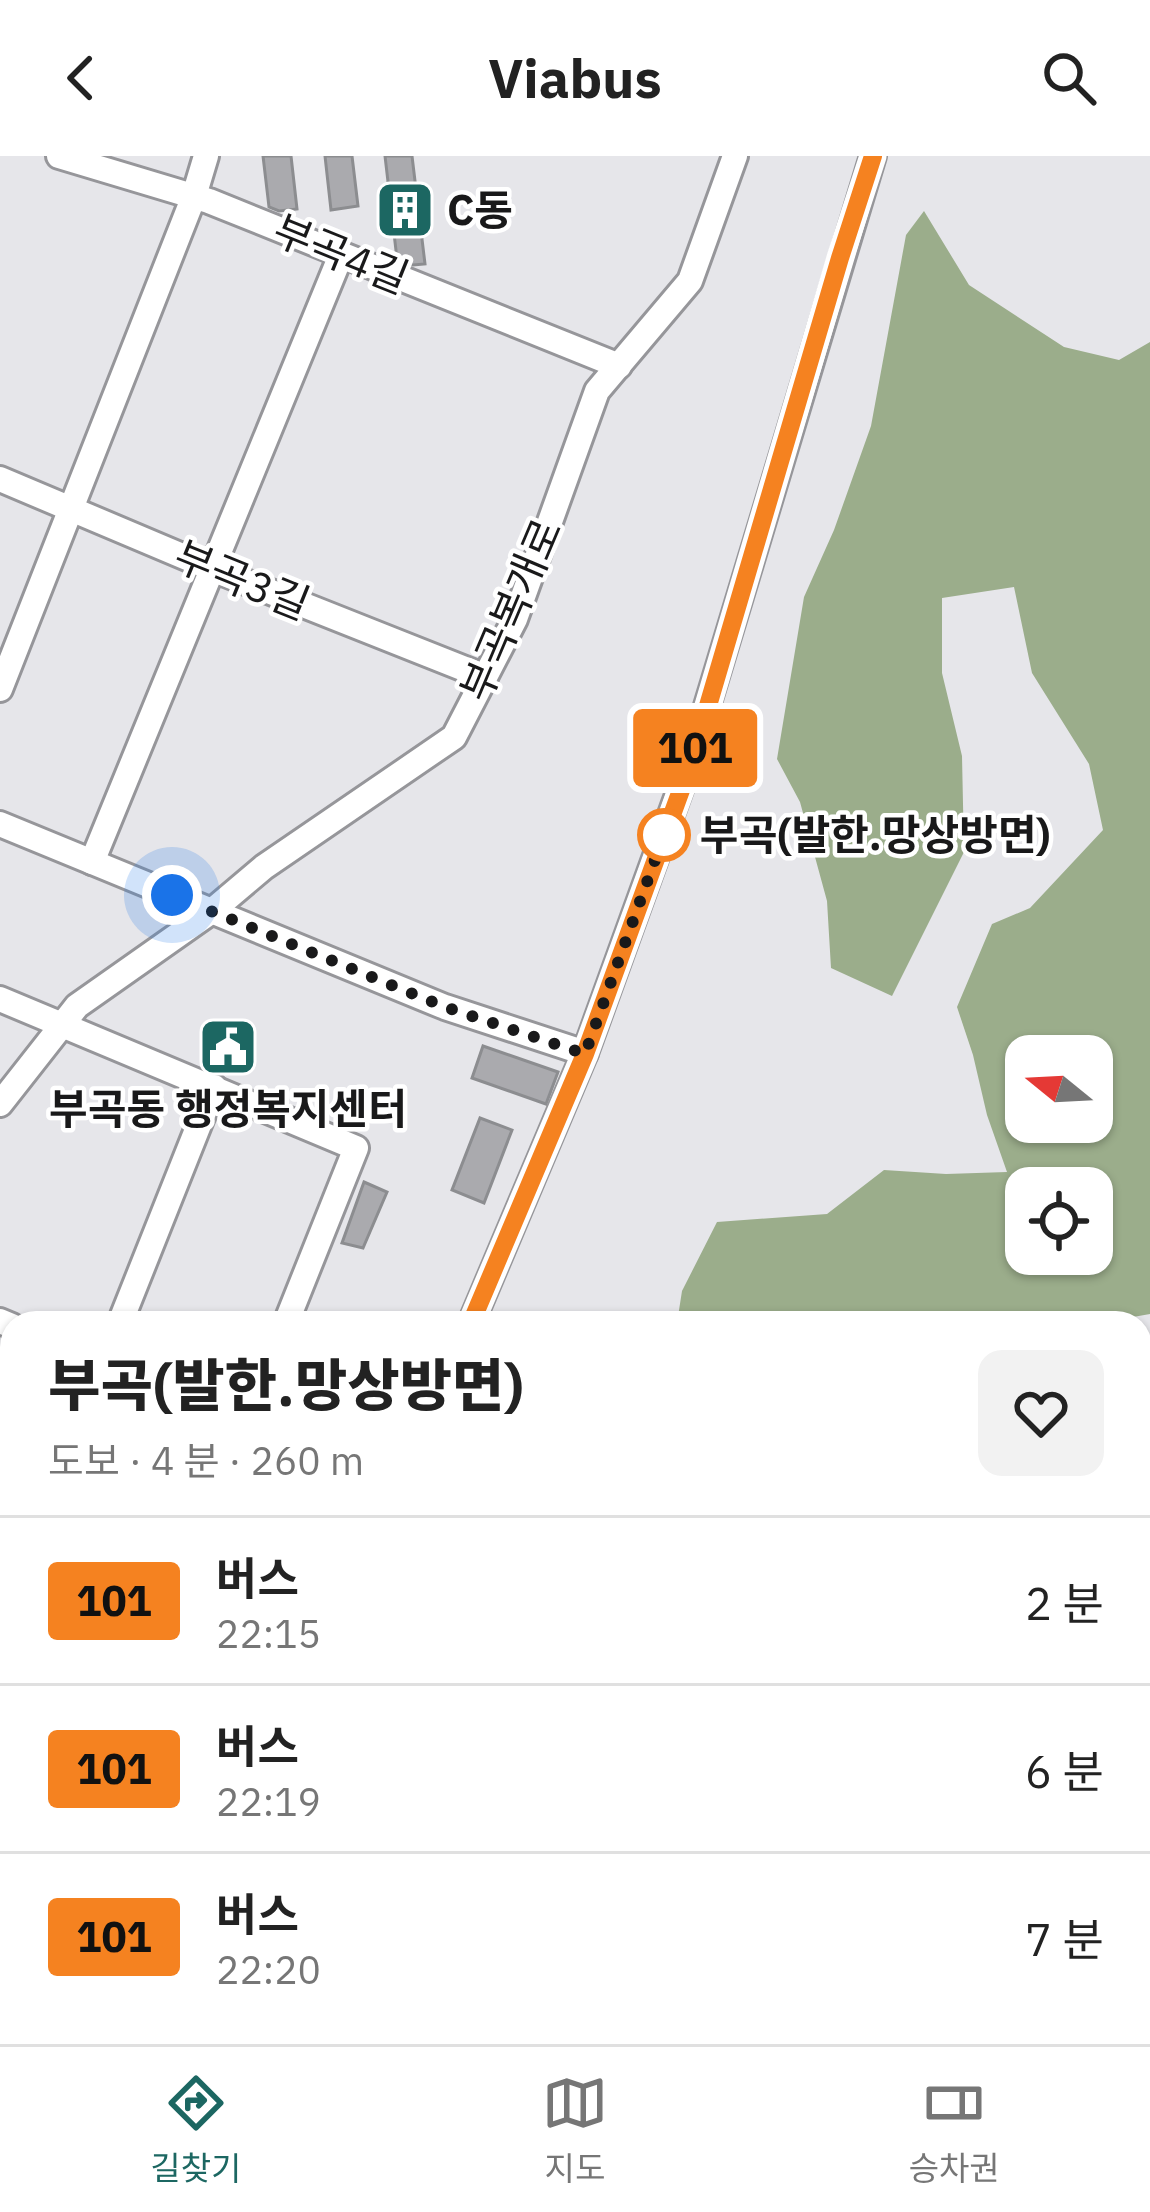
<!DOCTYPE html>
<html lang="ko">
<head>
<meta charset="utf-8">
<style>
  body { margin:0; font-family:"IBM Plex Sans","Noto Sans KR",sans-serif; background:#f2f2f2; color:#222; height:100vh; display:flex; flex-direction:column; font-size:45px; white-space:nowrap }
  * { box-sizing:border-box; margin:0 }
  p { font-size:39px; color:#767676 }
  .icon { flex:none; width:66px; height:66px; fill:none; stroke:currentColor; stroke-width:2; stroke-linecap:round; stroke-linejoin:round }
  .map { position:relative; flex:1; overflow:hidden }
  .side { position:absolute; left:0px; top:1155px; width:1152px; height:735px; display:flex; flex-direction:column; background:#fff; border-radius:36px 36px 0 0; box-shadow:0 3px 9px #0004 }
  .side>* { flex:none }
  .badge { padding:0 24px; border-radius:9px; font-size:42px; line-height:78px }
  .needle { width:78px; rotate:288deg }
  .fabs { position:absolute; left:1005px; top:879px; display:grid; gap:24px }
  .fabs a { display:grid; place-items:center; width:108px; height:108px; border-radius:24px; background:#fff; box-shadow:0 3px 9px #0004; font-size:60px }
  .you { position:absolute; width:60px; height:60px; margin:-30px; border:9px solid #fff; border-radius:50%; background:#1a73e8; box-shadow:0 0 0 18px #1a73e833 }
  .map>.badge { position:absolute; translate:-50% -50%; box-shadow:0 0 0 6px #fff }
  .round { display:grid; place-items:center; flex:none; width:126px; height:126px; border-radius:24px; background:#f2f2f2 }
  .overview { display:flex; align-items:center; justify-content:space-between; height:204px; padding:0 48px }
  h1 { font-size:57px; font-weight:800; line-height:90px }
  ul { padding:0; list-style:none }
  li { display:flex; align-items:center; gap:36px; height:168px; padding:0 48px; border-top:3px solid #e0e0e0 }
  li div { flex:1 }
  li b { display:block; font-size:45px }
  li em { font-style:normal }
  li .badge { min-width:132px; font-weight:700; text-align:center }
  header { display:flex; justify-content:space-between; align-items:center; height:156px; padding:0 48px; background:#fff; font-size:54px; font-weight:800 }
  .menu { display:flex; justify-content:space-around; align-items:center; height:168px; border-top:3px solid #e0e0e0; background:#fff; font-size:33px; color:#767676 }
  .menu a { display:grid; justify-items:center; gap:6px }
  .menu .selected { color:#1c6762 }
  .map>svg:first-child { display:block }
</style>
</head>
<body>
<header><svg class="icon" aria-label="back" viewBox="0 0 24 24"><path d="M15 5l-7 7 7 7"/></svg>Viabus<svg class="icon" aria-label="search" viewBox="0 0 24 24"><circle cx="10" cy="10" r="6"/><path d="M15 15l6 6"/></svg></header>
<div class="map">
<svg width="1150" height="1888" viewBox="0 0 1150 1888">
  <rect width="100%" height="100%" fill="#e6e6ea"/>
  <path fill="#bed0b0" d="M920,1878H1081L1074,1888H923L916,1883Z"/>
  <path fill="#9bad8b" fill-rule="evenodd" d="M924,55L969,129L1064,191L1119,204L1150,186V1158L1133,1161L1131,1167H677L682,1135L717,1066L827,1058L884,1014L946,1018L1007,1016L987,959L973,899L957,851L992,768L1030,752L1103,674L1089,608L1032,517L1014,431L942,442V517L962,600L964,696L892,840L831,812L827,745L800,646L777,603L804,441L834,374L871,270L906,79ZM1026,900H1092V966H1026ZM1026,1032H1092V1098H1026Z"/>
  <g fill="#aaaaae" stroke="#8c8d90" stroke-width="3">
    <path d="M263,0H291L297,53L279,55L269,51Z"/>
    <path d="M325,0H352L358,50L331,54Z"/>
    <path d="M385,0H412L425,108L413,109L397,103Z"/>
    <path d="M483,890L558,916L546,948L472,922Z"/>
    <path d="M480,962L512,974L484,1047L452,1034Z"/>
    <path d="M364,1026L387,1036L363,1092L342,1087Z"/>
  </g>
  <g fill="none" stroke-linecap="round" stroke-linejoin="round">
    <defs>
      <g id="minor">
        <path d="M59,0L209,45L619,210"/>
        <path d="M0,323L213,413L485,521"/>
        <path d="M0,533L194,40L206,0"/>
        <path d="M0,668L445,851L585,897"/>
        <path d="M92,706L341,99"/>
        <path d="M0,843L356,992L286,1167"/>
        <path d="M0,948L77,850L212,755L264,711L454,581L515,463L597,235L690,125L735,0"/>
        <path d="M0,1165L12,1170"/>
        <path d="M120,1167L214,931"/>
        <path d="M471,1167L585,897L691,603L873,0"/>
        <path d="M1140,1300L1150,1303"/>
        <path d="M0,1318L12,1317"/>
        <path d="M1140,1333L1150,1335"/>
        <path d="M0,1340L12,1338"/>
        <path d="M0,1730L12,1726"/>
      </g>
      <g id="major">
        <path d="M1140,1513L1150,1508"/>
        <path d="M0,1871L12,1865"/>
      </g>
    </defs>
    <use href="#minor" stroke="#96969a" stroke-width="30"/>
    <use href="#major" stroke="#96969a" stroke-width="36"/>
    <use href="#minor" stroke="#fff" stroke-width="24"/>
    <use href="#major" stroke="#fff" stroke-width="30"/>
  </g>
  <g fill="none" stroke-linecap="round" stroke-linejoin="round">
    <defs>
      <path id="line" d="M471,1167L585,898L692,604L840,102L873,0"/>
    </defs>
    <use href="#line" stroke="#fff" stroke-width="27"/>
    <use href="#line" stroke="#f58220" stroke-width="18"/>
    <path stroke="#19191a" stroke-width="12" stroke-dasharray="0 21.6" d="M172,739L445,851L585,898L664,679"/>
  </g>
  <defs>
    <symbol id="building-square" viewBox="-11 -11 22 22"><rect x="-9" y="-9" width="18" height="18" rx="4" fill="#1c6762" stroke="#fff"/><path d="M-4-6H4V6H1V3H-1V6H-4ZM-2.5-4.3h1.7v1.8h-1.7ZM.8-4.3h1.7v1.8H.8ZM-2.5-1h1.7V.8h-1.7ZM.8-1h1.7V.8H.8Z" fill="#fff"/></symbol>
    <symbol id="civic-square" viewBox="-11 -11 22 22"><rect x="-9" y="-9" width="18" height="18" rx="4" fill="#1c6762" stroke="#fff"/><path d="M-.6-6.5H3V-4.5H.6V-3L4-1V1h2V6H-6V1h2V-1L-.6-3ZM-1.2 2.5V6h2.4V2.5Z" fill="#fff"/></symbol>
  </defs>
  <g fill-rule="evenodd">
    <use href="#building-square" x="372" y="21" width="66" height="66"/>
    <use href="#civic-square" x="195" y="858" width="66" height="66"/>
  </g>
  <circle fill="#fff" stroke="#f58220" stroke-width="6" cx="664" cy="679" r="24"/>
  <g text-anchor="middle" stroke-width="9" stroke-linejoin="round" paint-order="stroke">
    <g font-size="42" font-weight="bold" fill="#19191a" stroke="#fff" text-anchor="start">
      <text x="447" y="69">C동</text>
      <text x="228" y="968" text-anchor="middle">부곡동 행정복지센터</text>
    </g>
    <g font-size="42" fill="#19191a" stroke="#fff">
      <text transform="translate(341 98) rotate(22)" y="15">부곡4길</text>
      <text transform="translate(242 424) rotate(22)" y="15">부곡3길</text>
      <text transform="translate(511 454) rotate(-67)" y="15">부곡복개로</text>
    </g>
    <g font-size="42" font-weight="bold" fill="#19191a" stroke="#fff" text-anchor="start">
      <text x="700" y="694">부곡(발한.망상방면)</text>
    </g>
  </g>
</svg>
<div class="fabs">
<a><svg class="needle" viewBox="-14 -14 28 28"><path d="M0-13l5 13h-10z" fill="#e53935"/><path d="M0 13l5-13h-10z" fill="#767676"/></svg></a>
<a><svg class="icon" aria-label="locate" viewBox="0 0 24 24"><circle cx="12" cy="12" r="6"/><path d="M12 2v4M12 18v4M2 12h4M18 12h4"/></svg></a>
</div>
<div class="you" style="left:172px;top:739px"></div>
<b class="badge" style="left:695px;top:592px;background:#f58220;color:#111">101</b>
<section class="side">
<div class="overview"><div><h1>부곡(발한.망상방면)</h1><p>도보 · 4 분 · 260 m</p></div><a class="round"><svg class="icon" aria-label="heart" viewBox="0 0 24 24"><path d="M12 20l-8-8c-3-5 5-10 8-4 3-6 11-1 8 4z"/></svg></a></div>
<ul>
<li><span class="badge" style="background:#f58220;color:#111">101</span><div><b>버스</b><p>22:15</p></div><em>2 분</em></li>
<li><span class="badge" style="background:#f58220;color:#111">101</span><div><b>버스</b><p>22:19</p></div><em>6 분</em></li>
<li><span class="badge" style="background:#f58220;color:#111">101</span><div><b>버스</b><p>22:20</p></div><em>7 분</em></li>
</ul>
</section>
</div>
<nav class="menu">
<a class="selected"><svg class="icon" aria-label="directions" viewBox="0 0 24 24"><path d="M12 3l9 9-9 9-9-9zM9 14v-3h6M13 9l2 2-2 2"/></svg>길찾기</a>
<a><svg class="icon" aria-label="map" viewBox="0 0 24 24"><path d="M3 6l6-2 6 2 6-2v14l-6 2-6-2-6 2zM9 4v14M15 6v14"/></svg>지도</a>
<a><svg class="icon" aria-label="tickets" viewBox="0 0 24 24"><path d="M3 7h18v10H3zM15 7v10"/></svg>승차권</a>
</nav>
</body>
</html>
